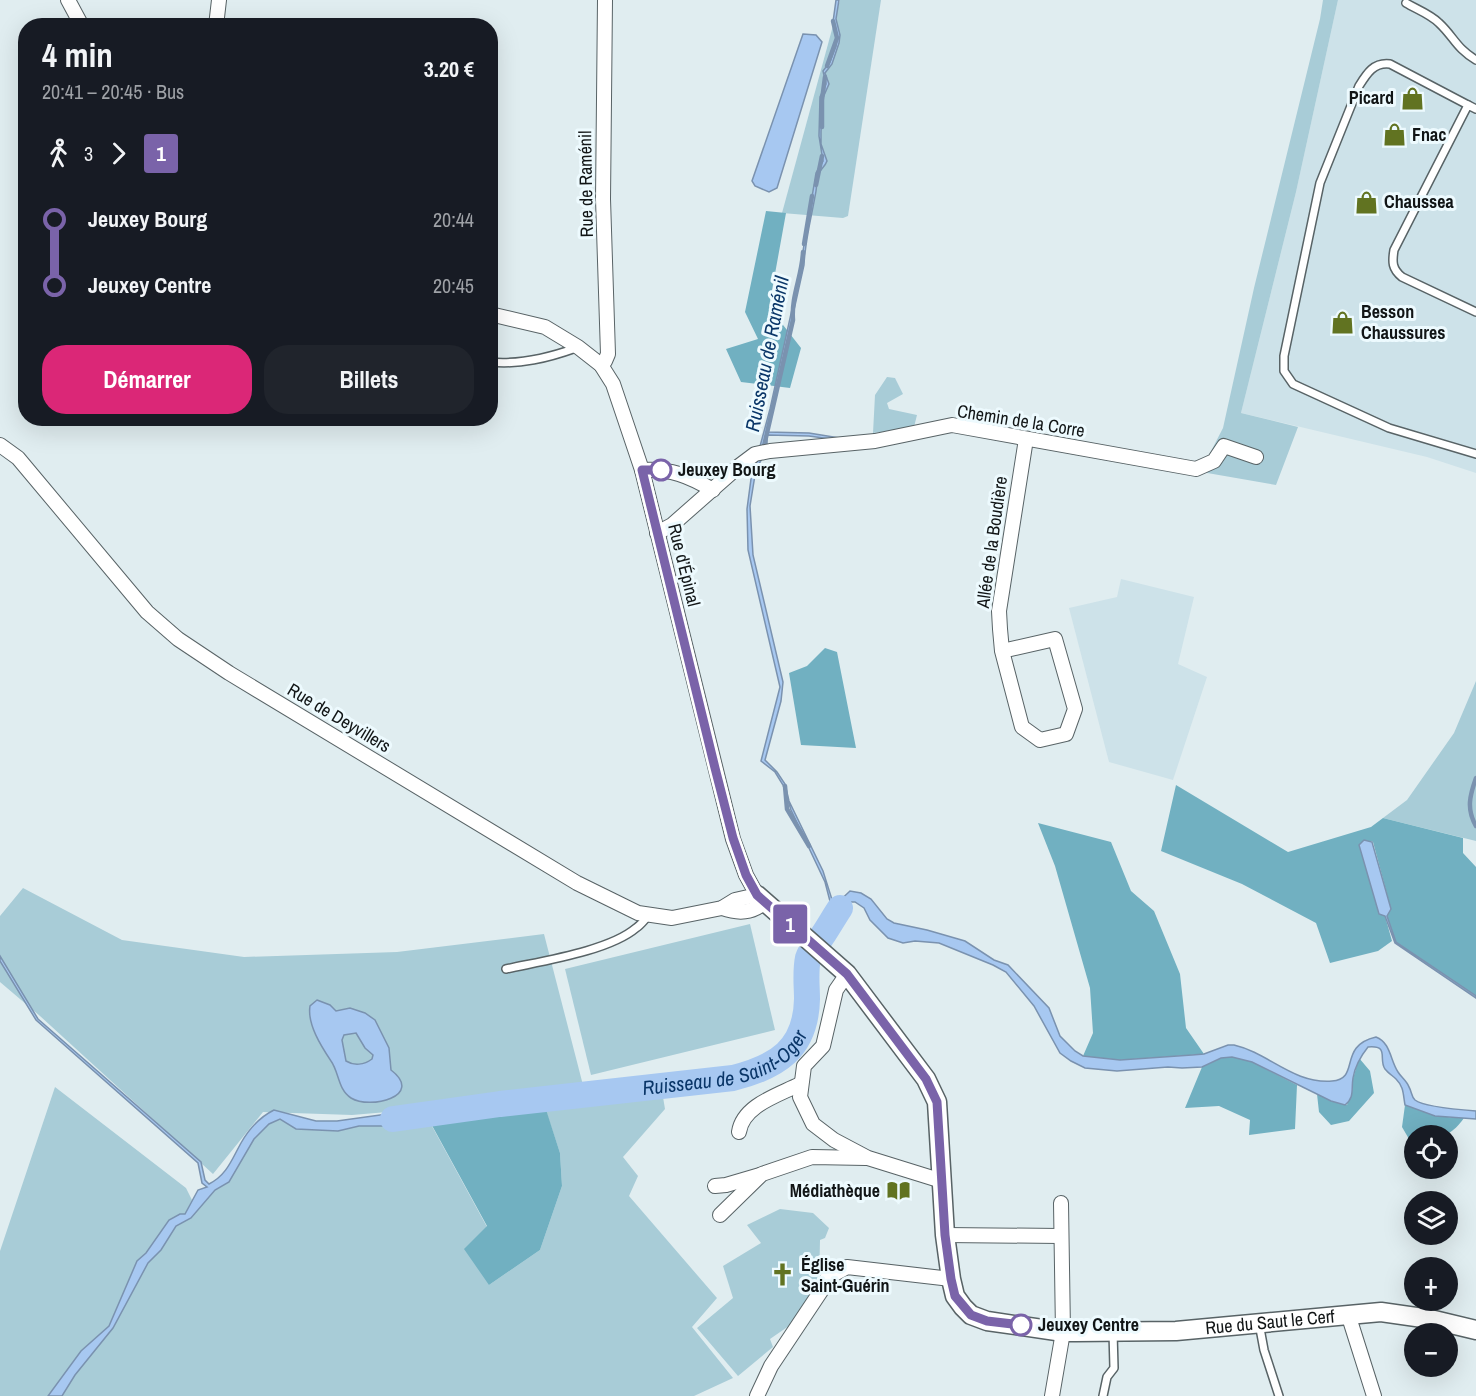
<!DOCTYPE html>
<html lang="fr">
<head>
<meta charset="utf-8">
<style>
  body { margin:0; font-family:"Archivo Narrow",sans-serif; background:#20242c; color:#f1f3f6; height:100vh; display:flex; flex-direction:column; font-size:22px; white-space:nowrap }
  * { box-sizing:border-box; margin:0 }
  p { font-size:20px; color:#9ea1a6 }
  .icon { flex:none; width:33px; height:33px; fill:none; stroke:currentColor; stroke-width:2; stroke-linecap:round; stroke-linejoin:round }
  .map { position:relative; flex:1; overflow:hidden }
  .drawer { position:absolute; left:18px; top:18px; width:480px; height:408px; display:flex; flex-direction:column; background:#171b24; border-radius:24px; box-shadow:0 6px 24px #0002 }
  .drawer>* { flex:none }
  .badge { padding:0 12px; border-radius:4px; font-size:21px; line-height:39px }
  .controls { position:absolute; left:1404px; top:1125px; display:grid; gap:12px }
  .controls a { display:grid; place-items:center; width:54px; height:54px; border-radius:50%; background:#171b24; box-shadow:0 6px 24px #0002; font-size:30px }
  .map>.badge { position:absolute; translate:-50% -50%; box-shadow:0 0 0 3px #fff }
  .legs { display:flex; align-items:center; gap:9px; height:66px; padding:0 24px; font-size:20px }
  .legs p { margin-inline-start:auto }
  .head { display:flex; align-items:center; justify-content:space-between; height:102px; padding:0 24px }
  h1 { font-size:33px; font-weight:800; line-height:45px }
  .button { display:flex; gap:12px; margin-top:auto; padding:12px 24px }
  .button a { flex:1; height:69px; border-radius:24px; background:#db2777; color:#fff; font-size:24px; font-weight:800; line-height:69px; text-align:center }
  .button a+a { background:#20242c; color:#f1f3f6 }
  ul { padding:0 24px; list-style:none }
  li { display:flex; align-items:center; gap:21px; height:66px; font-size:22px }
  li i { display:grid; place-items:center; width:9px; height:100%; margin:0 8px; background:currentColor }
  li i::after { content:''; width:15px; height:15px; margin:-8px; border:4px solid; border-radius:50%; background:#171b24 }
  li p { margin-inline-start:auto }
  li:first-child i { background:linear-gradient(#0000 50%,currentColor 0) }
  li:last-child i { background:linear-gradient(currentColor 50%,#0000 0) }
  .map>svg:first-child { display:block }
</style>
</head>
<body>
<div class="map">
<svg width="1476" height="1396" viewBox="0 0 1476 1396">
  <rect width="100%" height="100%" fill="#e0edf0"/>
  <g fill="#cde2e9">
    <path d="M1338,0H1476V473L1427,457L1241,413L1296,192Z"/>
    <path d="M1121,579L1194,597L1178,664L1207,677L1173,780L1109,762L1069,608L1117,597Z"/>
  </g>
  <g fill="#a8ccd7">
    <path d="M840,0H881L848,216L843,218L782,213Z"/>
    <path d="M1323,0H1338L1296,192L1241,413L1298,427L1276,485L949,428H914L873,433L875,395L887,377L895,378L903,394L887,403L889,409L917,415L914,427L937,421L969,422L1179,462L1198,461L1209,455L1223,428L1254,288L1320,19Z"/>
    <path d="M1476,681V841L1383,818L1407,800L1454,733Z"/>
    <path d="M23,888L122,940L244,957L397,952L544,934L584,1089L423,1109L352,1115L263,1112L213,1174L40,1016L0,982V916Z"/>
    <path d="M750,924L775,1030L591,1075L565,969Z"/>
    <path d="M55,1087L186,1188L192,1200L185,1214L169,1220L146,1253L137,1261L109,1326L81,1351L48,1396H0V1251Z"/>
    <path d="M662,1091L665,1109L623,1157L638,1176L629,1196L717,1298L692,1327L733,1378L694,1396H62L74,1375L113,1328L148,1263L161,1250L176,1225L191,1218L215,1190L229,1182L254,1139L269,1124L280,1119L296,1129L338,1131L359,1126H383L427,1117L487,1227L489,1285L540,1250L562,1186L560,1153L544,1105Z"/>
    <path d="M780,1209L813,1213L829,1228L825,1238L820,1240L819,1284L796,1321L770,1339L773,1347L738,1376L697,1328L733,1298L723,1266L761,1243L747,1225Z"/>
  </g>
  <g fill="#71b0c1">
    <path d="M766,211L786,213L769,307L801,348L790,388L741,382L726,349L758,339L745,312Z"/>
    <path d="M825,648L837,652L856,748L801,745L789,673L807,666Z"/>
    <path d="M1176,785L1288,852L1371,827L1383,818L1463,838V853L1476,867V996L1396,943L1387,916L1391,909L1373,842L1371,841L1385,916L1392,941L1378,951L1330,963L1316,923L1242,884L1161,851Z"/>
    <path d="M1038,823L1111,842L1131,891L1154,911L1180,974L1186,1028L1204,1054L1120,1060L1083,1056L1093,1033L1090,988L1055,866Z"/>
    <path d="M1231,1056L1252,1062L1297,1085L1295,1129L1249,1135L1250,1120L1219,1106L1185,1108L1202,1067L1221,1058Z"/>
    <path d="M1359,1058L1370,1071L1374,1093L1349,1121L1331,1125L1319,1112L1317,1094L1331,1101L1347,1105L1353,1088L1352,1082Z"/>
    <path d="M541,1094L560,1153L562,1186L540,1250L489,1285L464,1249L487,1226L423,1109Z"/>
    <path d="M1405,1105C1426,1111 1442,1119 1464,1118C1447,1141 1441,1135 1414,1136V1141L1409,1139L1402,1127Z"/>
  </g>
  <g fill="#a7c8f1" stroke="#7a92af" stroke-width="1.5" fill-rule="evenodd">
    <path d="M836,0H839L836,19L840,35L839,43L832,64L825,73L829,84L822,100L821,132V144L827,161C825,167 819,170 817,177C816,181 817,186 816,191C812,215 805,240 804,265L767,432L809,433L858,441L852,442L809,436L767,435V450L756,469L750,506L753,555L783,682L781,701L765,760L777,772L785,784L789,801L823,871L834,906L850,891L861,893L871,899L887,919L894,923L927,930L965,941L994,960L1008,965L1049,1008L1060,1036L1075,1051L1083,1056L1120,1060L1192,1055L1204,1054L1228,1045H1234C1269,1053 1293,1084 1332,1081C1361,1079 1337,1046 1376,1037C1391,1043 1390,1060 1398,1072C1401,1077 1407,1081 1409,1087C1412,1092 1411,1096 1415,1100C1424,1107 1463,1110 1476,1111V1119L1435,1116L1405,1105C1403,1094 1404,1087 1396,1079C1393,1076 1388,1073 1385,1069C1378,1059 1390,1045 1368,1047C1360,1057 1355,1066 1353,1078C1351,1089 1355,1097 1345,1105L1331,1101L1252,1062L1232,1057L1221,1058L1202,1067L1182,1068L1168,1067L1117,1071L1085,1068L1071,1061L1060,1053L1034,1006L1006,972L993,965L939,943L915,941L903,943L888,938L870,920L864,908L855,902H850L845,905L835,931L827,943L817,935L832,909L825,882L791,810L783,785L775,772L761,761L780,687L748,550L747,509L753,464L759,450L770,409L802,264L803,251L816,173L823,161L819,136L820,97L826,84L823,71L830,62L836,46L837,38L833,22Z"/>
    <path d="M803,34L816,35L822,42L777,188L769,192L755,186L752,181Z"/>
    <path d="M1364,840L1372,842L1391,909L1387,916L1396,942L1476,996V998L1395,943L1385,916L1379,914L1359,845Z"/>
    <path d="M0,956L38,1019L201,1162L205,1180L209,1184C227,1175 232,1159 241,1143C249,1129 260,1117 274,1110L316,1121H337L423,1109L427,1117L383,1126H359L338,1131L296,1129L280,1119L269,1124L254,1139L229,1182L215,1190L191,1218L176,1226L161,1250L148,1263L113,1328L75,1375L62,1396H48L81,1351L109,1326L137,1261L146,1253L169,1220L180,1214H185L198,1190L207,1187L202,1183L198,1163L36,1020L0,961Z"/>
    <path d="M317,1000L330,1005L336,1011L350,1008L365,1013L375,1020L389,1048L391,1070C425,1096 370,1110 351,1098C338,1090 339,1072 331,1061C321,1046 307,1024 310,1006ZM356,1033L365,1048L373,1055L372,1059C364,1065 354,1066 346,1061L342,1040L344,1035Z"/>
    <path d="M584,1089L589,1100L544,1105L541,1094Z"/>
  </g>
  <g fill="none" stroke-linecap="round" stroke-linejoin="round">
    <g stroke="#7a92af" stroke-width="4.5">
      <path d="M827,66L837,38L833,21"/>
      <path d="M822,127V100L825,77"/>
      <path d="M816,185L822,156"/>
      <path d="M804,244L812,196"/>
      <path d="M764,446L793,320C791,296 802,276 803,252"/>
      <path d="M1476,778C1470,795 1466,809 1476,826"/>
      <path d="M785,786L787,809L809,846"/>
    </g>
    <path stroke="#a7c8f1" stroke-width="26" id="s1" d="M393,1119L500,1104L733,1078C777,1067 806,1049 807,999C807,986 805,972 808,958C811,948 818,944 823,935C829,926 834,917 840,908"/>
    <defs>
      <g id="service">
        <path d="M1406,3C1416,9 1430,14 1439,23C1454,37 1456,48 1476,60"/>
        <path d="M1468,105L1390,64C1374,62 1367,73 1359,86L1320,183L1284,356V371L1293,384L1389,428L1476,454"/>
        <path d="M1476,109L1468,105L1394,250C1392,262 1392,269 1402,277L1476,312"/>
        <path d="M490,362C520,365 548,358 576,348"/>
        <path d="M506,969C542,961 609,951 636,928C641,925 645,919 649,915"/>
        <path d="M1259,1323L1264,1350L1279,1396"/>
        <path d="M1103,1396L1107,1377L1114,1368L1113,1332"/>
      </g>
      <g id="minor">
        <path d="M68,0L82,26"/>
        <path d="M216,26L219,0"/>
        <path d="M601,365L605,361L608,354L603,199L605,0"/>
        <path d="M0,445L18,458L147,612L178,639L229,673L577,883L638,913L672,918L722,908L735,900L757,895L746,875L733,839L642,470L613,384L601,365L578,347L545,327L490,314"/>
        <path d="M642,470C670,468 689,476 713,490"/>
        <path d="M657,533L672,525L739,466L755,454L770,451L875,441L952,425L1196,469L1214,461L1224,446L1256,457"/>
        <path d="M1002,651L1055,639L1075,709L1066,734L1040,740L1022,727L1002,651L1000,629L999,611L1026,439"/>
        <path d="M722,908C739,914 752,913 765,902"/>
        <path d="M847,974L836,990L823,1046L804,1066L800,1097L813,1124L834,1140L868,1158L942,1181"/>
        <path d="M739,1132C743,1105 779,1095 800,1084"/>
        <path d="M715,1186L726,1185L760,1175"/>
        <path d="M720,1215L762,1174L812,1157L866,1158"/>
        <path d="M945,1235L1060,1236"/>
        <path d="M1348,1314L1374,1396"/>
        <path d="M757,1396L771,1366L825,1285L827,1278L847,1267L951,1279"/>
        <path d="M1052,1396L1063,1332L1061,1203"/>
      </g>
      <g id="tertiary">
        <path id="s2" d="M757,895L847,974L926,1079L937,1102L945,1235L951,1279L955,1296L963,1307L971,1315L987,1321L1063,1332H1076L1176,1331L1381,1312L1430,1319L1476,1330"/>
      </g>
    </defs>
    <use href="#service" stroke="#586366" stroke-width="10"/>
    <use href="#minor" stroke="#586366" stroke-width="16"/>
    <use href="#tertiary" stroke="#586366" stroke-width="21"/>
    <use href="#service" stroke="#fff" stroke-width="7"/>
    <use href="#minor" stroke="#fff" stroke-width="14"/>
    <use href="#tertiary" stroke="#fff" stroke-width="18"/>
  </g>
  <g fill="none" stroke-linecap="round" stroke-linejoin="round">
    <defs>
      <path id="line-1" d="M661,470H642L715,768L733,838L746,875L757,895L847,974L926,1079L937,1102L945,1235L951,1279L955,1296L971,1315L987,1321L1021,1325"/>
    </defs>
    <use href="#line-1" stroke="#fff" stroke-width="14"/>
    <use href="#line-1" stroke="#7a63a9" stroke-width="9"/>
  </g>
  <defs>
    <symbol id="shop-bare" viewBox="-9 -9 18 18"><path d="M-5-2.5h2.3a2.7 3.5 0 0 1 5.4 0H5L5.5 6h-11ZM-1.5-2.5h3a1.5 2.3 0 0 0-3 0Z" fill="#617321" stroke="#edfafe" stroke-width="2.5" paint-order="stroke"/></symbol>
    <symbol id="library-bare" viewBox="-9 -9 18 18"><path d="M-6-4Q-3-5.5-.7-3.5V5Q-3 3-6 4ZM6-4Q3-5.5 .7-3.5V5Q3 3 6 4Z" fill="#617321" stroke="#edfafe" stroke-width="2.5" paint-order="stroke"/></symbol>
    <symbol id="church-bare" viewBox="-9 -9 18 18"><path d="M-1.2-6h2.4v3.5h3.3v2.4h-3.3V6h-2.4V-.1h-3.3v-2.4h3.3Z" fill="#617321" stroke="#edfafe" stroke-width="2.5" paint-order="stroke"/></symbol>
  </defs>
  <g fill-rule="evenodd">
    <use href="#shop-bare" x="1396" y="82" width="33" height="33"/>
    <use href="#shop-bare" x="1378" y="118" width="33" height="33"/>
    <use href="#shop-bare" x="1350" y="186" width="33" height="33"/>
    <use href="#shop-bare" x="1326" y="306" width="33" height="33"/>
    <use href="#library-bare" x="882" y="1174" width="33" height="33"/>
    <use href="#church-bare" x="766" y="1258" width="33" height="33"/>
  </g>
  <g fill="#fff" stroke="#7a63a9" stroke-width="3">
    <circle cx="661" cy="470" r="10"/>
    <circle cx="1021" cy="1325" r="10"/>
  </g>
  <g text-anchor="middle" stroke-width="6" stroke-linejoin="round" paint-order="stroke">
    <g font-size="18" font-weight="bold" fill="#111516" stroke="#edfafe" text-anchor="start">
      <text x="1394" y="104" text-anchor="end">Picard</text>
      <text x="1412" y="141">Fnac</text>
      <text x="1384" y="208">Chaussea</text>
      <text x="1361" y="318">Besson<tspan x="1361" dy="21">Chaussures</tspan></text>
      <text x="880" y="1197" text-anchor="end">Médiathèque</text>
      <text x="801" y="1271">Église<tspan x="801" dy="21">Saint-Guérin</tspan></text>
    </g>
    <g font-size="18" fill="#111516" stroke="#edfafe">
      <text transform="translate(586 184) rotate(-91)" y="6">Rue de Raménil</text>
      <text transform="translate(1021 421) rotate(9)" y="6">Chemin de la Corre</text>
      <text transform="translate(992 542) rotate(-82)" y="6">Allée de la Boudière</text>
      <text transform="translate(684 565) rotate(76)" y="6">Rue d’Épinal</text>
      <text transform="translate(339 718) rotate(31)" y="6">Rue de Deyvillers</text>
      <text dy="6" stroke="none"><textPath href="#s2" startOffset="798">Rue du Saut le Cerf</textPath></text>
    </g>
    <g font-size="18" font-weight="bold" fill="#111516" stroke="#edfafe" text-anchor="start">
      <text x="678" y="476">Jeuxey Bourg</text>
      <text x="1038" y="1331">Jeuxey Centre</text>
    </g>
    <g font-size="20" font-style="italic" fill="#0a3668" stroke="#edfafe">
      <text transform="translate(767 354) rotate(-79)" y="7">Ruisseau de Raménil</text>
      <text dy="7" stroke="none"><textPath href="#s1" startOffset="340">Ruisseau de Saint-Oger</textPath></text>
    </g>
  </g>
</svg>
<div class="controls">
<a><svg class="icon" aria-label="locate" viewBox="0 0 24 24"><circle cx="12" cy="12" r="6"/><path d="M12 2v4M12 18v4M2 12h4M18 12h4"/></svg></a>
<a><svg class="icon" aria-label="layers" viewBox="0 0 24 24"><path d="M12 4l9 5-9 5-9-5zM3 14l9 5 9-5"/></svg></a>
<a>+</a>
<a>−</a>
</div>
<b class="badge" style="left:790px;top:924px;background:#7a63a9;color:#fff">1</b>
<section class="drawer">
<div class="head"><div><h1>4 min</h1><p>20:41 – 20:45 · Bus</p></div><b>3.20 €</b></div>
<div class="legs"><svg class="icon" aria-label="walk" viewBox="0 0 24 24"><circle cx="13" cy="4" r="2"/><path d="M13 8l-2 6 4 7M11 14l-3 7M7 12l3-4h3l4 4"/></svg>3<svg class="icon" aria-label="forward" viewBox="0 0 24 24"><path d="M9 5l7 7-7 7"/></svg><b class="badge" style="background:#7a63a9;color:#fff">1</b></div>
<ul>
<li><i style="color:#7a63a9"></i><b>Jeuxey Bourg</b><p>20:44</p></li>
<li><i style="color:#7a63a9"></i><b>Jeuxey Centre</b><p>20:45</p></li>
</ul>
<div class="button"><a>Démarrer</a><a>Billets</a></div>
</section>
</div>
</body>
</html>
